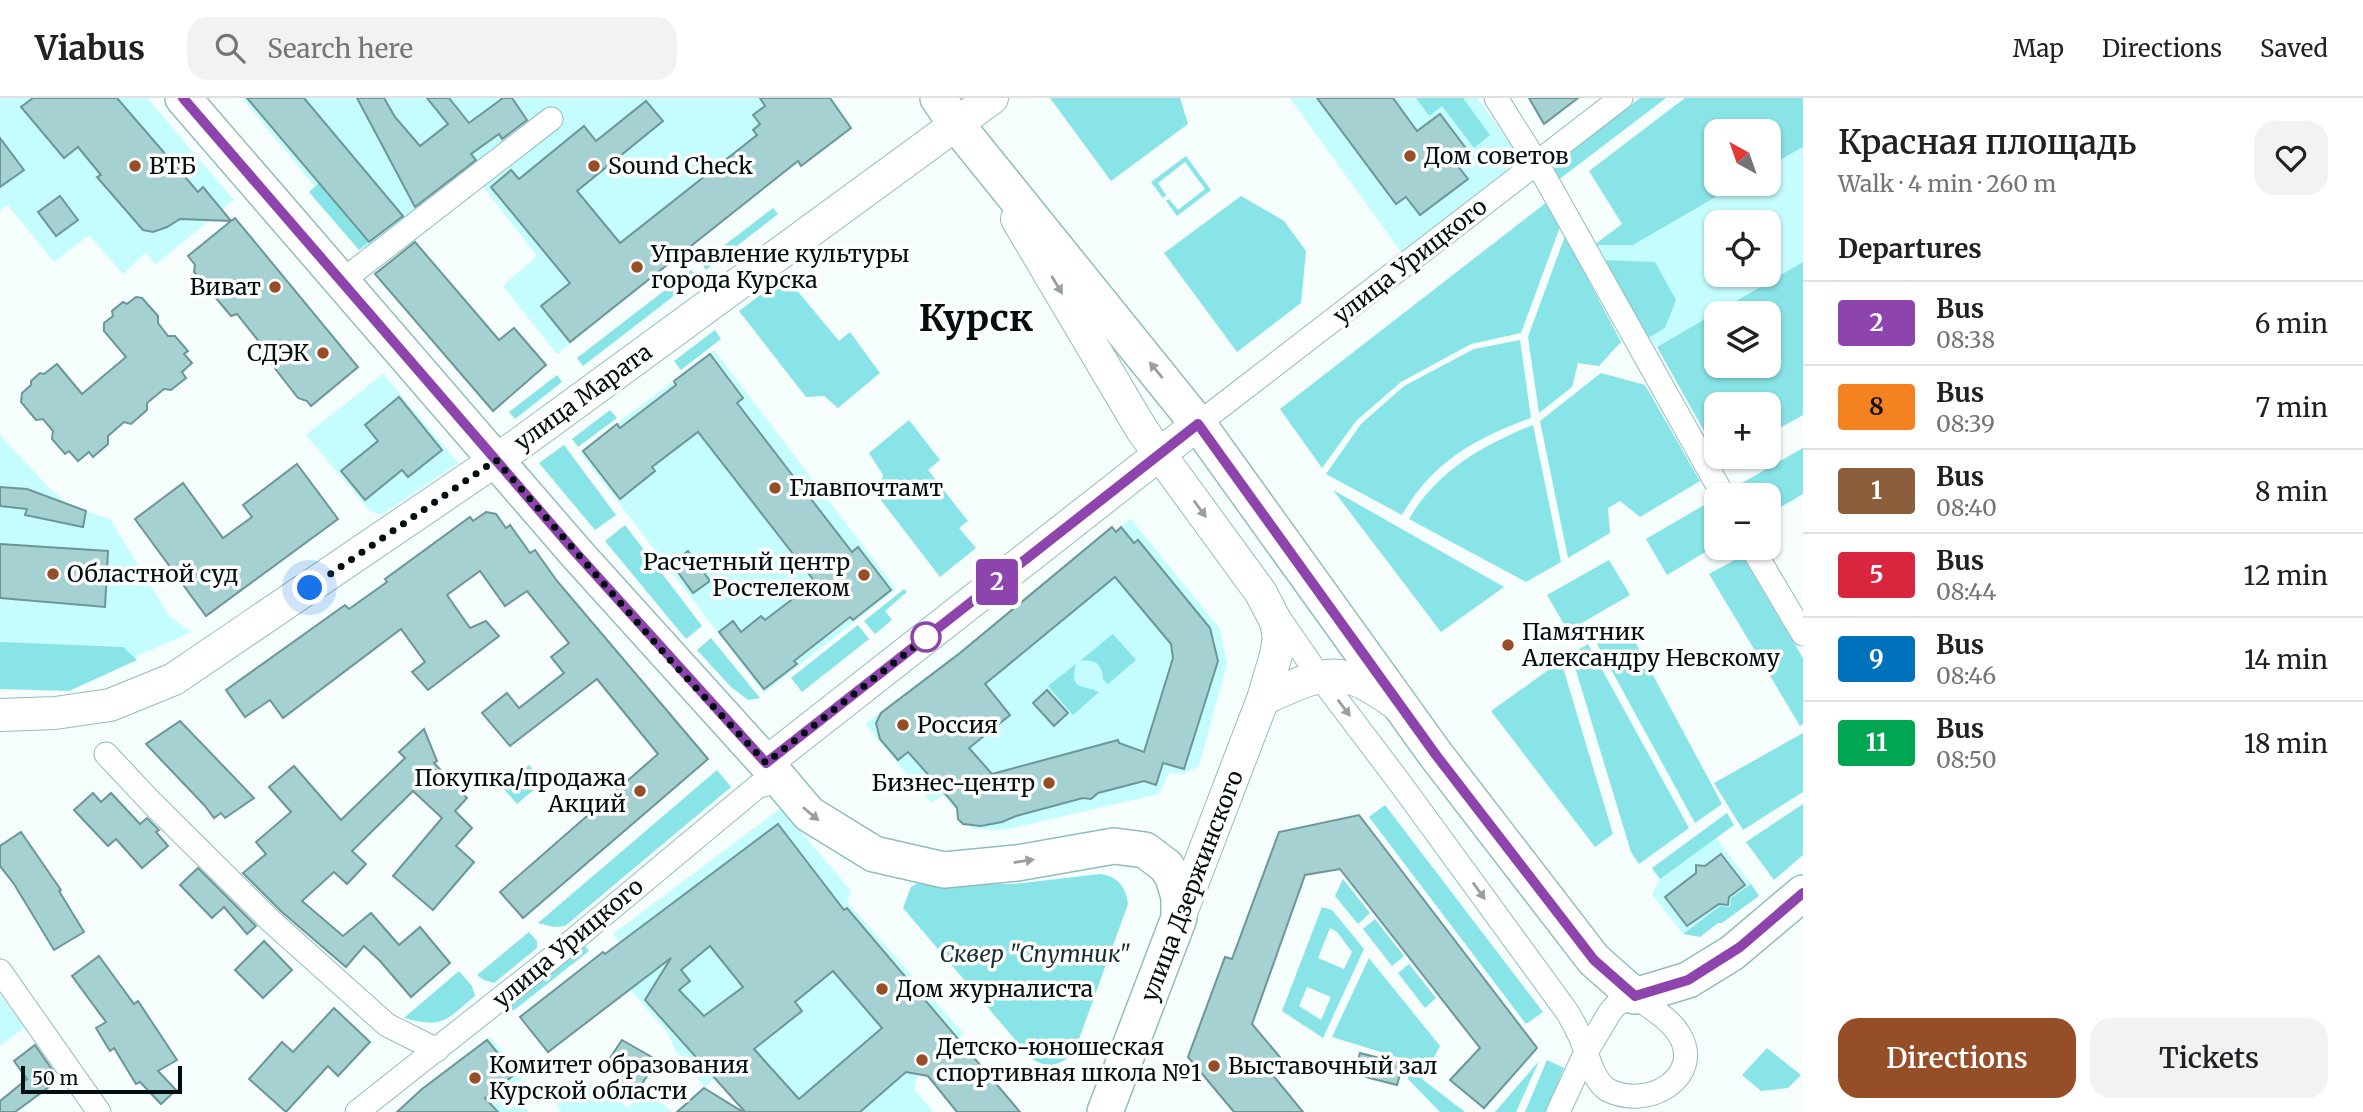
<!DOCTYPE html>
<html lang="en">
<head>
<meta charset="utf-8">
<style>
  body { margin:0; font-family:Merriweather,serif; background:#f2f2f2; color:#202124; height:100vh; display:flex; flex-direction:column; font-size:26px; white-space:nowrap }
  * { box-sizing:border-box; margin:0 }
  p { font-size:23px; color:#757577 }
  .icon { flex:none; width:38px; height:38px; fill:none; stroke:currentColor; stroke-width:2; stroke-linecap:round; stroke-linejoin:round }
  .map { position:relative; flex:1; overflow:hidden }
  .details { display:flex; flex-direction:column; background:#fff; width:560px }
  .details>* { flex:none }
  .badge { padding:0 14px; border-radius:5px; font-size:24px; line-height:46px }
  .needle { width:46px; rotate:320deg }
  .controls { position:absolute; left:1704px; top:21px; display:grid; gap:14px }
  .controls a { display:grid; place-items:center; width:77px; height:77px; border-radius:14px; background:#fff; box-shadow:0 2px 5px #0004; font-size:35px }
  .scale { position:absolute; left:21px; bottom:18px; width:161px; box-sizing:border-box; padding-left:7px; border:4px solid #020f10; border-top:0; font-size:19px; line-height:24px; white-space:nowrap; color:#020f10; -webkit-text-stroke:5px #fff; paint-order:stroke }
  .you { position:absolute; width:35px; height:35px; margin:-18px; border:5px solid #fff; border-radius:50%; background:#1a73e8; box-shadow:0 0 0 10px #1a73e833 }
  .map>.badge { position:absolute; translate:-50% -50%; box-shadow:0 0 0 4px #fff }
  h2 { padding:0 35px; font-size:26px; line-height:63px }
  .round { display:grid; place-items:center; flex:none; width:74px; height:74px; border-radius:21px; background:#f2f2f2 }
  .headline { display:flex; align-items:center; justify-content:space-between; height:119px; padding:0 35px }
  h1 { font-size:33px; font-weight:600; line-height:52px }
  .cta { display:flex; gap:14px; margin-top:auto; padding:14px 35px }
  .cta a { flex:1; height:80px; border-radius:21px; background:#954e28; color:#fff; font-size:28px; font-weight:600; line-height:80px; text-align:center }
  .cta a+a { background:#f2f2f2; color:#202124 }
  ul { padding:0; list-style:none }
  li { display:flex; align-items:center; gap:21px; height:84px; padding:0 35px; border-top:2px solid #e0e0e0 }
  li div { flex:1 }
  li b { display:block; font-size:26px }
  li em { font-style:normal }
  li .badge { min-width:77px; font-weight:700; text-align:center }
  header { display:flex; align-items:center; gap:42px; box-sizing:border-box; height:98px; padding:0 35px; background:#fff; border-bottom:2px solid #e0e0e0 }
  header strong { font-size:33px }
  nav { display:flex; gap:38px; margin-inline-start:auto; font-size:24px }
  .search { width:490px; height:63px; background:#f2f2f2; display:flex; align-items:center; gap:18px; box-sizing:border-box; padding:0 24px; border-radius:21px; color:#757577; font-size:26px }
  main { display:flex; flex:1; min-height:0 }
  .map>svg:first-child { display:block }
</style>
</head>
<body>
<header>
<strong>Viabus</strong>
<div class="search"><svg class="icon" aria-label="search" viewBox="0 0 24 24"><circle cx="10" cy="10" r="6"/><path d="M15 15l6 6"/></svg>Search here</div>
<nav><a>Map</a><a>Directions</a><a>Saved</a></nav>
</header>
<main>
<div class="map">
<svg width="1803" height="1014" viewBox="0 0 1803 1014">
  <rect width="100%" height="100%" fill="#f5fdfd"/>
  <g fill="#c5fcfd" fill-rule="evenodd">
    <path d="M0,0H147L234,102L156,166L145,155L123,176L89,137L54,164L8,107L0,112Z"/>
    <path d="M242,0H826L845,25L557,256L503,188L537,158L475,78L372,158Z"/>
    <path d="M1290,0H1477L1521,61L1401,154Z"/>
    <path d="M1803,49V164L1657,249L1646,241L1594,147H1633L1738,86H1769V68ZM1717,124H1769V177H1717Z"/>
    <path d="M714,252L896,491L764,595L580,354Z"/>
    <path d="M383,276L458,365L381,417L370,413L306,337Z"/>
    <path d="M0,337L50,391L71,408L110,421L169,518L191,534L68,589L0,587Z"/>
    <path d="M1131,421L1220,531L1227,566L1199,668L1183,676L1170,674L1159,696L1004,732L973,731L943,697L931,705L865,626Z"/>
    <path d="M781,710L851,793L847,804L964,936L918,977L914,991L933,1014H783L736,961L705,989L675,952L668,935L626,887L639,867L613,836Z"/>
    <path d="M1727,715L1734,727L1716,740L1751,786L1731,800L1730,809L1720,808L1683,836L1652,796L1660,781L1652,770Z"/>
    <path d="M0,897L25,929L0,948Z"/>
    <path d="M490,939L523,977L514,998L529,1014H462L432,983Z"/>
    <path d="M586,983L628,1010L643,994L651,997L672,1014H562L556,1007Z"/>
  </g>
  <g fill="#88e4e6" fill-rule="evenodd">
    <path d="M1050,0H1180L1188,26L1111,83Z"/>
    <path d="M1416,0H1463L1490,37L1474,50L1442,8L1429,18Z"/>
    <path d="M1640,0H1666L1557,83L1554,70L1558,64Z"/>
    <path d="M1685,0H1803V49L1769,68V33H1717V86H1738L1633,147H1594L1622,126L1589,73Z"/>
    <path d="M1186,58L1211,92L1177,118L1166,103L1169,101L1178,112L1205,91L1185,64L1158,85L1166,97L1163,100L1151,84Z"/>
    <path d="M319,85L369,144L359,152L309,94Z"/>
    <path d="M1241,98L1284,123L1306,153L1301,205L1237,254L1164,155Z"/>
    <path d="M1547,104L1560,129L1521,235L1471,246L1401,284L1356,323L1322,370L1280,311Z"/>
    <path d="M773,110L778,116L706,172L701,165Z"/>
    <path d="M1565,138L1621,244L1599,268L1578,265L1572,289L1539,315L1528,239Z"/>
    <path d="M1602,162L1655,164L1676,202L1665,230L1646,241Z"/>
    <path d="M1803,164V317L1769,336V306H1717V356L1657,249ZM1769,215V268H1717V215Z"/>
    <path d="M691,172L697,180L583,268L577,260Z"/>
    <path d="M785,178L839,243L850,234L880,275L838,310L824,298L806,299L739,213Z"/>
    <path d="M715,232L721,241L681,272L674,263Z"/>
    <path d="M1520,242L1531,320C1477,339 1431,365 1402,417L1326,376L1361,326L1404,288L1474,251Z"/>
    <path d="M1601,275L1645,287L1700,383L1640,419L1620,403L1608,410L1610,435L1568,460L1540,323Z"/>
    <path d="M557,277L562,284L515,321L509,314Z"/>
    <path d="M610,312L617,320L578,349L572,341Z"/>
    <path d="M909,322L940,362L928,372L968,423L959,430L976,450L940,479L877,397L883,377L869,355Z"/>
    <path d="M1533,327L1561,464L1526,484L1409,421C1437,373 1483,347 1533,327Z"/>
    <path d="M564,347L616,417L595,432L539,365Z"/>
    <path d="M1803,350V396L1769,416V397H1740L1735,389Z"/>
    <path d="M1333,392L1504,489L1441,534Z"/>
    <path d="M1711,403L1717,414V447L1667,477L1646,441Z"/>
    <path d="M625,427L702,528L686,541L605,443Z"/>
    <path d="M1742,458L1803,560V626L1800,628L1709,476Z"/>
    <path d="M1609,462L1630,497L1568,533L1547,497Z"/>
    <path d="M904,491L907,494L885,513L892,522L875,536L864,523Z"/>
    <path d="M1625,525L1722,706L1695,725L1595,542Z"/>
    <path d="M858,527L869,541L802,594L791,580Z"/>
    <path d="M1113,536L1136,562L1108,586L1103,581C1102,565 1095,561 1080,563Z"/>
    <path d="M711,540L760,600L748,602L731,589L697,552Z"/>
    <path d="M0,544L123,549L137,562L69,593L0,591Z"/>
    <path d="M1588,546L1689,730L1639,766L1631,754L1571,556Z"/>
    <path d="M1561,563L1613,736L1595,749L1491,613Z"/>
    <path d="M1076,566C1069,593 1082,586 1099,594L1073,617L1048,588Z"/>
    <path d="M1803,635V694L1743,732L1714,685Z"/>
    <path d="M529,667L543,684L517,706L502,689Z"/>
    <path d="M717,672L731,689L565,828L554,829L538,825Z"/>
    <path d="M1803,706V757L1774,782L1746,744Z"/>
    <path d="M1385,707L1543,914L1526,926L1369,719Z"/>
    <path d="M1727,715L1734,727L1660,781L1652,770Z"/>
    <path d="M1100,776C1117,778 1126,788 1128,806L1075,952C1063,968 1046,972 1030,959L903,810L911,789L916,786H1014Z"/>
    <path d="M1343,781L1370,815L1358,826L1335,798Z"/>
    <path d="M1751,786L1759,798L1722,825H1718L1700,839L1683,836L1720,808L1730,809L1731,800Z"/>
    <path d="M1322,809L1332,812L1364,851L1323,940L1282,913ZM1330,830L1337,834L1352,854L1344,871L1318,860ZM1307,889L1331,899L1321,922L1299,908Z"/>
    <path d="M1375,821L1404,858L1392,868L1363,831Z"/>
    <path d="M529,834L537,843V850L494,885L484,882L477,877Z"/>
    <path d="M582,844L589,853L513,913L506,904Z"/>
    <path d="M1369,860L1440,948L1422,981L1465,1014H1440L1408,981L1410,969L1407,962L1332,939Z"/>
    <path d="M1409,866L1436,900L1425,910L1398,875Z"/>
    <path d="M459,873L472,888L475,898C446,922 443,931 404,920Z"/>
    <path d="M1767,950L1801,977L1788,990L1761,993L1742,977Z"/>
    <path d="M1547,962L1564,970L1546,1014H1525Z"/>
    <path d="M1539,963L1516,1014H1495Z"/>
  </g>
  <g fill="#a5d1d2" stroke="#6c9697" stroke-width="2" fill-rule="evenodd">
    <path d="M33,0H117L198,94L203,89L231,123L235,120L358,269L311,308L307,303L298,300L263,255L264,250L237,216L231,218L194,174L195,167L188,158L231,123L180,121L167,129L153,134L143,132L97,79L101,77L78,49L64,60L21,9Z"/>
    <path d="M247,0H304L403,118L369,144Z"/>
    <path d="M357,0H384L395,19L420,48L448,26L427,0H449L469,25L503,0H512L527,22L502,41L499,36L471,56L476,62L415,109Z"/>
    <path d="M760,0H830L851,30L801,68L798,63L570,244L541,208L570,185L491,89L511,72L519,81L584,28L596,43L646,3L663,23L577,93L620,145L757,37L753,32L760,26L753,17L765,8Z"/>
    <path d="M1317,0H1393L1417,33L1440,16L1468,53L1454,63L1468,81L1420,117L1406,99L1396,106Z"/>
    <path d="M1529,0H1578L1544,26Z"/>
    <path d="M0,40L24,72L0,89Z"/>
    <path d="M60,98L78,122L56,138L38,114Z"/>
    <path d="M415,144L499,242L514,230L546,267L493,313L375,176Z"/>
    <path d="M136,199L142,200L158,218V225L168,238H175L188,253L184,256L192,265L182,274L186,280L171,292L164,291L147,305V312L131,326L124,324L108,338V346L93,359L89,354L78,363L69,353L65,356L52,341L53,333L43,321L36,322L21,304L22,295L31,287V283L40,275L44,276L57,266L82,296L126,259L104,233V225L113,218L112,213L123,204L127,206Z"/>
    <path d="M710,256L743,300L737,305L790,374L852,454L858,449L891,492L853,522L850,519L794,563L797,566L764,591L719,534L733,523L741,534L761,518L765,522L815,484L698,334L652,369L655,373L620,401L583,353L617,326L620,330L676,287L674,283Z"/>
    <path d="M399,299L442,352L408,379L402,372L365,402L341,373L378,343L365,327Z"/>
    <path d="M297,366L338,421L206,518L135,421L183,385L223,440L252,419L243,407Z"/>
    <path d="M0,389L27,391L86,413L83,429L25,417L27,411L0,408Z"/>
    <path d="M486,414L496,416L506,430L510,427L530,455L535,452L557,483L708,661L523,820L500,794L658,656L597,581L510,648L482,615L507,595L519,610L564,575L551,559L569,545L527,493L505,508L480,473L447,497L470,530L486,523L499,538L428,592L412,574L425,564L401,531L283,620L270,602L245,619L226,592L345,507L349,511L387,484L385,481L470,419L473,423Z"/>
    <path d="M1112,429L1116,434L1121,429L1134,445L1138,442L1210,530L1218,563L1184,671L1163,665L1156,687L1144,683L1098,695L1091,701L1083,700L1016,718L1002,724L981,728L963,726L958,721L957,710L949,700L908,654L898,662L880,641L876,625L881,615L960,555ZM1115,479L1171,546L1173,560L1144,654L1119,645L1118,642L992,676L969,650L1010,617L985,586Z"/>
    <path d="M0,446L108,453L105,509L0,500Z"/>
    <path d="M688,453L710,483L693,495L672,466Z"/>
    <path d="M1047,592L1068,615L1054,628L1033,605Z"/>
    <path d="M180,623L254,700L225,720L221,715L214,720L205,708L146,646Z"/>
    <path d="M424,631L437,663L434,665L467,700L455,713L472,730L456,748L474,764L433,812L393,778L442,720L413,693L352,753L366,766L347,786L334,774L302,803L343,838L371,815L399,847L420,829L450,865L411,899L380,863L364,848L346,869L282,814L243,775L266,756L256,744L291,714L269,689L294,668L341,722L405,660L399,654Z"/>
    <path d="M93,695L101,704L111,695L140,726L147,720L159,732L156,734L168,748L142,770L116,741L108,748L74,712Z"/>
    <path d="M1359,717L1537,950L1484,1010L1450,982L1480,950L1340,771L1305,777L1252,926L1284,964L1271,975L1303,1014H1234L1188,959L1225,859L1232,861L1279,734Z"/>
    <path d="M778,726L844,812L847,810L1020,1014H957L928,978L906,974L860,1014H745L645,902L671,860L548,954L520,919L603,854L605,856ZM710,848L743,889L704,918L679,892L690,883L681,872ZM833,873L882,930L799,1001L754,951L802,913L795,904Z"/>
    <path d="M21,734L61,792L59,793L84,834L54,852L14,786L0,768V748Z"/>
    <path d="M1721,756L1745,787L1729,799L1728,807L1719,806L1687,828L1665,799L1696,775V767L1705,768Z"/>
    <path d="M198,770L256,828L247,836L224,809L212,820L180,787Z"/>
    <path d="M264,843L292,872L263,900L235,872Z"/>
    <path d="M99,858L134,906L138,903L177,962L158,973L176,992L161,1006L140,984L136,986L114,950L110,953L96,930L106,924L72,878Z"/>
    <path d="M334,910L370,944L338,978L328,968L286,1014L249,981L282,944L293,954Z"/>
    <path d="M487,942L515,976L485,1000L498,1014H397L422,991Z"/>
    <path d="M622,942L657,962L632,1002L610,989L621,971L608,963Z"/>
    <path d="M35,947L53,973L46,977L53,986L15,1014H0V1003L27,981L14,963Z"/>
    <path d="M1360,955L1403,966L1397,987L1354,976Z"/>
    <path d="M704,990L743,1014H677Z"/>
  </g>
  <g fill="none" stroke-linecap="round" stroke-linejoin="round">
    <defs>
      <g id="street">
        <path d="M1496,0L1537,65L1723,397"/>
        <path d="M342,183L551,21"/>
        <path d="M1198,326L1621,0"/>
        <path d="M1752,450L1803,536"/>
        <path d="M1277,517L1319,578L1400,685L1568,915C1571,921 1575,927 1578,934C1588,953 1589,976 1606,991C1648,1014 1705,978 1679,936C1669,920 1650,910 1635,898L1617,906L1610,914L1585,956L1558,1014"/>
        <path d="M106,656L152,705L272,824L387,927L437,952"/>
        <path d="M0,873L99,1014"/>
        <path d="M357,1014L553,859L758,688L781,683"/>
      </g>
      <g id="secondary">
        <path d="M1017,121L1142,332L1261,495L1276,524L1279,540L1276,557L1263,601L1179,820"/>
        <path d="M1263,601C1326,573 1340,564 1399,608"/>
        <path d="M0,617L55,615L110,607L174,581L518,347L992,0"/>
        <path d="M766,665L1198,326"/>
      </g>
      <g id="primary">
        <path d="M183,0L577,456L766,665L809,716L874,756L944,772L1017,765L1114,748L1145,752L1166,768L1173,779L1179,799V820L1105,1014"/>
        <path d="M938,0L956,26L1198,326L1436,657L1594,862L1635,898L1688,882L1732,855L1803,795"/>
      </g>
    </defs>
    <use href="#street" stroke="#92bdbd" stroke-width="25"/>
    <use href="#secondary" stroke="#92bdbd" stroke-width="34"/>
    <use href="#primary" stroke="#92bdbd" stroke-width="38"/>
    <use href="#street" stroke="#fff" stroke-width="23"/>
    <use href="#secondary" stroke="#fff" stroke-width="32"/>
    <use href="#primary" stroke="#fff" stroke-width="35"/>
  </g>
  <defs><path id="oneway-solid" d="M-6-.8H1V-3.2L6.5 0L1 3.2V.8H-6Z" transform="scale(1.75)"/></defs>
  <g fill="#9a9f9f">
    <use href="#oneway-solid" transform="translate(1057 187) rotate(59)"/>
    <use href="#oneway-solid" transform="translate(1156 272) rotate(-129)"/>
    <use href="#oneway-solid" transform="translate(1200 411) rotate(54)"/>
    <use href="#oneway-solid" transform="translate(1344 610) rotate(53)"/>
    <use href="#oneway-solid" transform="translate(811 716) rotate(40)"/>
    <use href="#oneway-solid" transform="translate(1024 763) rotate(-9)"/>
    <use href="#oneway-solid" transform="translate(1479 793) rotate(54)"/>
  </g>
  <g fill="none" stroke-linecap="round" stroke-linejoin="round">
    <defs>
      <path id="line" d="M183,0L577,456L766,665L1198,326L1436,657L1594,862L1635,898L1688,882L1740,849L1803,795"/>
    </defs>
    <use href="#line" stroke="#fff" stroke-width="16"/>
    <use href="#line" stroke="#8e44ad" stroke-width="10"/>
    <path stroke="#020f10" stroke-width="7" stroke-dasharray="0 12.6" d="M310,490L496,362L671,563L766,665L928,538L926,539"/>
  </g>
  <g fill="#954e28" stroke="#fff" stroke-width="2.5">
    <circle cx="1410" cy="58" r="7"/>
    <circle cx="135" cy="68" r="7"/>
    <circle cx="594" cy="68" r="7"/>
    <circle cx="637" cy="169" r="7"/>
    <circle cx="275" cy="189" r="7"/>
    <circle cx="323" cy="255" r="7"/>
    <circle cx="775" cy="390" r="7"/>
    <circle cx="53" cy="476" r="7"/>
    <circle cx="864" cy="477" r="7"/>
    <circle cx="1508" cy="547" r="7"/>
    <circle cx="903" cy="627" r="7"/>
    <circle cx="1049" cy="685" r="7"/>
    <circle cx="640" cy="693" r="7"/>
    <circle cx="882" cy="891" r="7"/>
    <circle cx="922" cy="962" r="7"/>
    <circle cx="1214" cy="968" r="7"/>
    <circle cx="475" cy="980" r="7"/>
  </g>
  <circle fill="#fff" stroke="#8e44ad" stroke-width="3.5" cx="926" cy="539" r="14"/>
  <g text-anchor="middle" stroke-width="7" stroke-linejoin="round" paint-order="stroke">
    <g font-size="23" fill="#020f10" stroke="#fff" text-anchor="start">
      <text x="1424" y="66">Дом советов</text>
      <text x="149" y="76">ВТБ</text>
      <text x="608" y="76">Sound Check</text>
      <text x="651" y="164">Управление культуры<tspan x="651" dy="26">города Курска</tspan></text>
      <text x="261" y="197" text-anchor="end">Виват</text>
      <text x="309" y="263" text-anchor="end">СДЭК</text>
      <text x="789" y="398">Главпочтамт</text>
      <text x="850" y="472" text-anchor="end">Расчетный центр<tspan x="850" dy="26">Ростелеком</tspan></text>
      <text x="67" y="484">Областной суд</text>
      <text x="1522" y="542">Памятник<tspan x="1522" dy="26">Александру Невскому</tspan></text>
      <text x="917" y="635">Россия</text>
      <text x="626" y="688" text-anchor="end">Покупка/продажа<tspan x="626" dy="26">Акций</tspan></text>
      <text x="1035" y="693" text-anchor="end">Бизнес-центр</text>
      <text x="896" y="899">Дом журналиста</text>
      <text x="936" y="957">Детско-юношеская<tspan x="936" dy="26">спортивная школа №1</tspan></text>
      <text x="489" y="975">Комитет образования<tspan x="489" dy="26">Курской области</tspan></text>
      <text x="1228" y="976">Выставочный зал</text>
    </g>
    <g font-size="23" fill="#020f10" stroke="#fff">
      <text transform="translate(1410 163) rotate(-38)" y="8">улица Урицкого</text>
      <text transform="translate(583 299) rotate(-36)" y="8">улица Марата</text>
      <text transform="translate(1192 788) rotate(-69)" y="8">улица Дзержинского</text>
      <text transform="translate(568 845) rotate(-40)" y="8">улица Урицкого</text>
    </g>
    <g font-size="23" font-style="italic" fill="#172f2f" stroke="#fff">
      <text x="1035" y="864">Сквер "Спутник"</text>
    </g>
    <g font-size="37" font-weight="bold" fill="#020f10" stroke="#fff">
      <text x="976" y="233">Курск</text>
    </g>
  </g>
</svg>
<div class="controls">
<a><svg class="needle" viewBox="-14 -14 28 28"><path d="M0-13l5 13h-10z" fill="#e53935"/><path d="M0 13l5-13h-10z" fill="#757577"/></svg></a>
<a><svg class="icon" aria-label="locate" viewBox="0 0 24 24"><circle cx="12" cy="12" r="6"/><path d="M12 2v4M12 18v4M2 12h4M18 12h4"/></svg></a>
<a><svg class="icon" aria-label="layers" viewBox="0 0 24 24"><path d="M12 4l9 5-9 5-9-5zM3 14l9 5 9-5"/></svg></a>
<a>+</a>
<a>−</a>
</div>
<div class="scale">50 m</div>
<div class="you" style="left:310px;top:490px"></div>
<b class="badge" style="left:997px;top:484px;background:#8e44ad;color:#fff">2</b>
</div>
<section class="details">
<div class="headline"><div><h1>Красная площадь</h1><p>Walk · 4 min · 260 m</p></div><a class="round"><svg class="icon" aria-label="heart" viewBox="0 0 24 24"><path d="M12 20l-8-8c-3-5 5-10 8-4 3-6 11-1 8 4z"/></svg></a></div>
<h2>Departures</h2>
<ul>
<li><span class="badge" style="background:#8e44ad;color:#fff">2</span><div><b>Bus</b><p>08:38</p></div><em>6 min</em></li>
<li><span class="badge" style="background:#f58220;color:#111">8</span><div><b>Bus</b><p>08:39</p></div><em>7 min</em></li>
<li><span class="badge" style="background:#8b5e3c;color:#fff">1</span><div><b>Bus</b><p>08:40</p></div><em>8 min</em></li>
<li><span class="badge" style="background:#d7263d;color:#fff">5</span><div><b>Bus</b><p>08:44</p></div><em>12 min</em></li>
<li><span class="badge" style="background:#0072bc;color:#fff">9</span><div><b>Bus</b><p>08:46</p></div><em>14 min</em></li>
<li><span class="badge" style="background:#00a651;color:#fff">11</span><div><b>Bus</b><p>08:50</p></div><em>18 min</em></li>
</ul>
<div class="cta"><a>Directions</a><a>Tickets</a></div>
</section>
</main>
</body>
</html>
